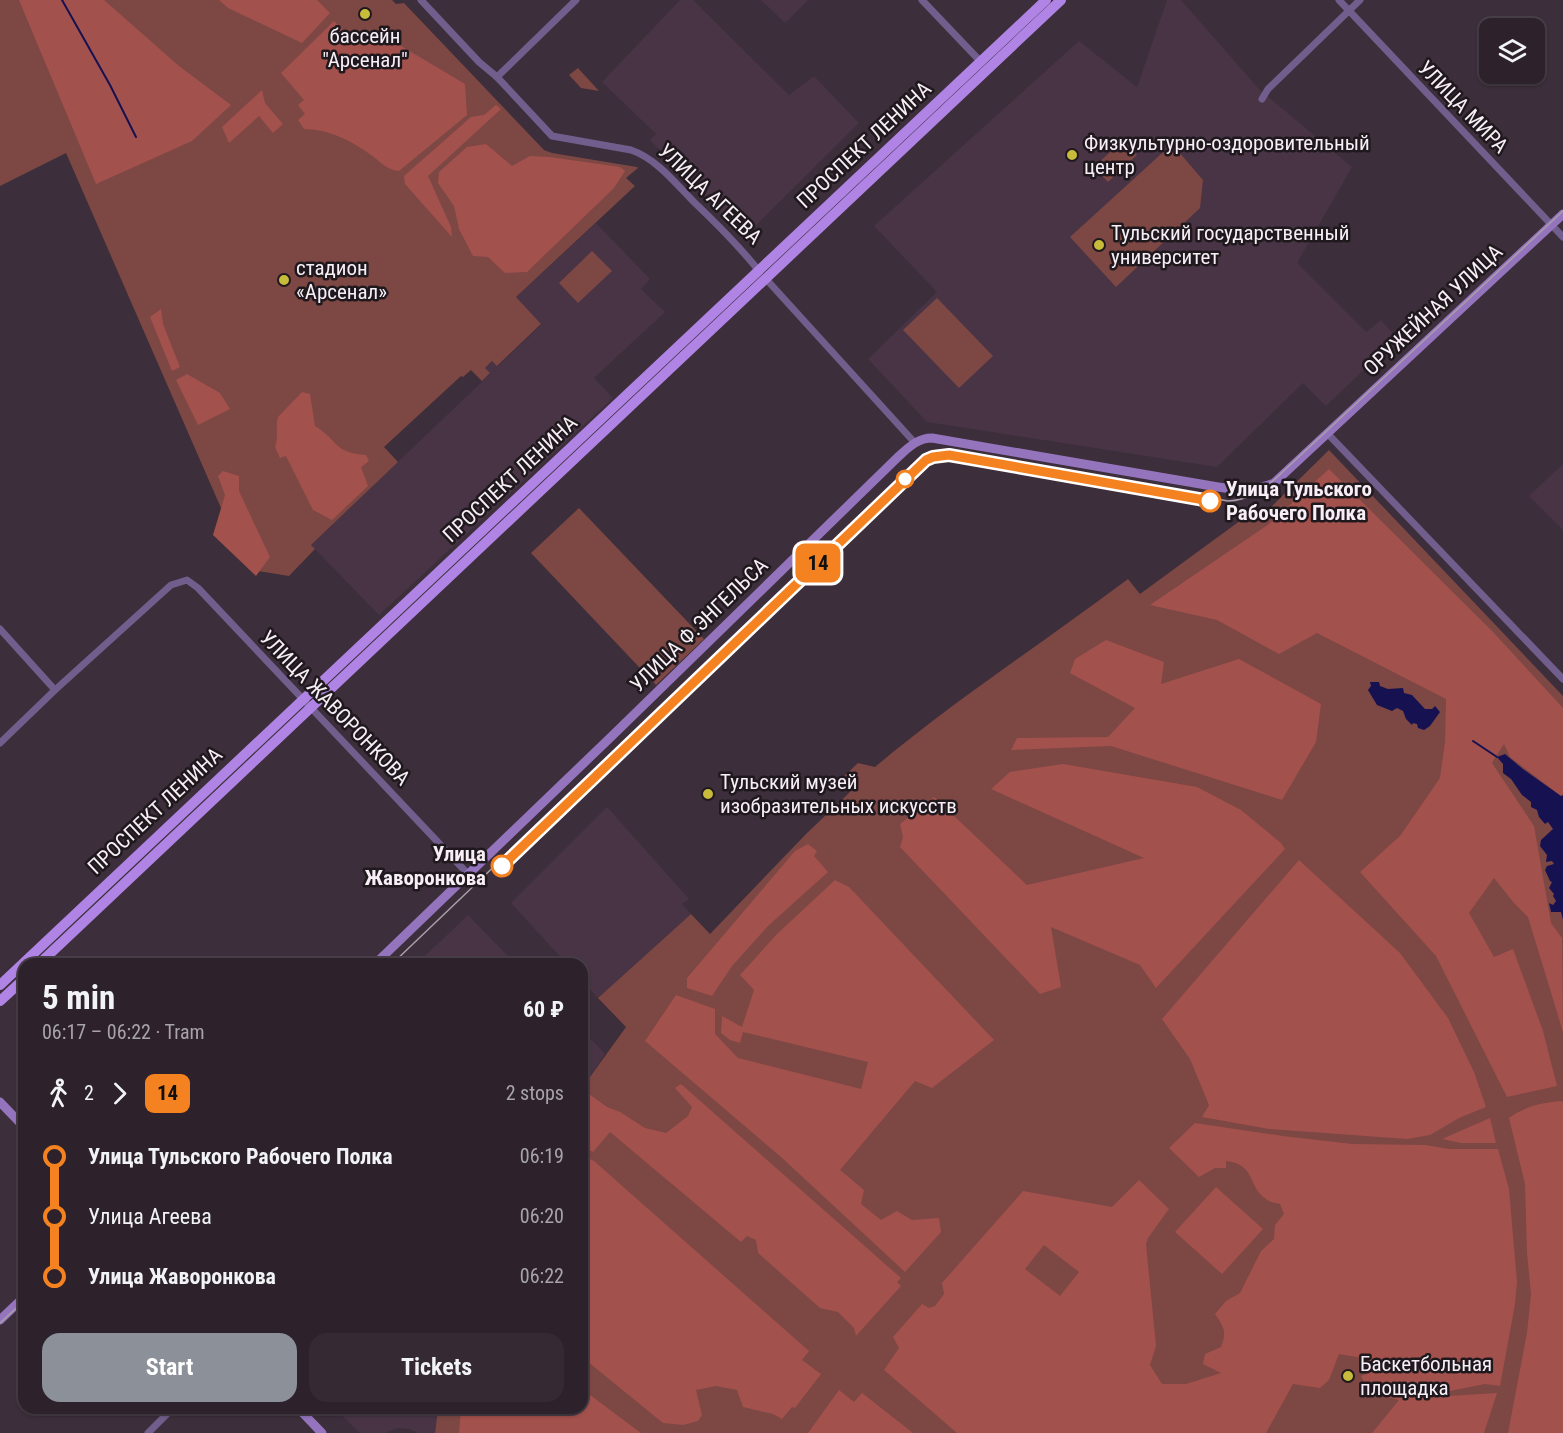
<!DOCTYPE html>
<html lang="en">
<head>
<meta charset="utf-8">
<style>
  body { margin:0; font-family:"Roboto Condensed",sans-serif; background:#352a34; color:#f1f3f6; height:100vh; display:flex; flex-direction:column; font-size:22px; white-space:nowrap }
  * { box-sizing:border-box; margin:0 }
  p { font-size:20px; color:#a7a4a9 }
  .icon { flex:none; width:33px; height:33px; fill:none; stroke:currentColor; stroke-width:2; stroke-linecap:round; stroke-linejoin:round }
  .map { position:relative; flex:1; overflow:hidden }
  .drawer { position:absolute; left:18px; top:958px; width:570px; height:456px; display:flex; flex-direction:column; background:#2d222c; border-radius:18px; box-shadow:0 2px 4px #0004,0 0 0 2px #483f48 }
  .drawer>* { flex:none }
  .badge { padding:0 12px; border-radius:9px; font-size:21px; line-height:39px }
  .controls { position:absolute; left:1479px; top:18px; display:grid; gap:12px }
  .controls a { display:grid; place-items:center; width:66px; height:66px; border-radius:12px; background:#2d222c; box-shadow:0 2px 4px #0004,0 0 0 2px #483f48; font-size:30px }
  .map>.badge { position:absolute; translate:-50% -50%; box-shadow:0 0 0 3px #fff }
  .legs { display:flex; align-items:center; gap:9px; height:66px; padding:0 24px; font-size:20px }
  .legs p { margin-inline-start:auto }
  .headline { display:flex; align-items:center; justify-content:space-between; height:102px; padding:0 24px }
  h1 { font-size:33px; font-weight:700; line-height:45px }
  .primary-button { display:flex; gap:12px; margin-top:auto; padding:12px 24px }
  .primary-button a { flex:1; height:69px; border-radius:18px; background:#8c9099; color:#fff; font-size:24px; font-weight:700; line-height:69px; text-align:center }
  .primary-button a+a { background:#352a34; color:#f1f3f6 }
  ul { padding:0 24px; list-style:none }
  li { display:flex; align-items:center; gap:21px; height:60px; font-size:22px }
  li i { display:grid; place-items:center; width:9px; height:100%; margin:0 8px; background:currentColor }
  li i::after { content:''; width:15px; height:15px; margin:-8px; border:4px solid; border-radius:50%; background:#2d222c }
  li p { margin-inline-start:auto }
  li:first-child i { background:linear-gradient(#0000 50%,currentColor 0) }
  li:last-child i { background:linear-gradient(currentColor 50%,#0000 0) }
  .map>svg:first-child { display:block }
</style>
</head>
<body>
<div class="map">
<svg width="1563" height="1433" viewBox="0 0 1563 1433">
  <rect width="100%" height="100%" fill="#3c2e3a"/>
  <g fill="#483445">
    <path d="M680,0H693L789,95L814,76L859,123L745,236L650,140L656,134L602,82Z"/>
    <path d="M761,0H808L785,23Z"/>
    <path d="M1167,0H1181L1259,89L1352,167L1297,263L1366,332L1381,320L1397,338L1326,406L1303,383L1217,467L927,422L868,359L937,292L874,226L1079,41L1137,87Z"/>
    <path d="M596,223L650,279L641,289L665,312L594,378L613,398L379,615L311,545L490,374L485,368L493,361L498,366L541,325L516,297Z"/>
    <path d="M1563,464V530L1529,496Z"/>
    <path d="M607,807L689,899L682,904L691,914L598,998L582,981V964H567L511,903Z"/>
    <path d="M468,915L516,964H416L446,936Z"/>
    <path d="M582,1030L605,1054L582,1088Z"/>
    <path d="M336,1409H438L435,1433H418L409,1429L398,1428L385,1433H360Z"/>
  </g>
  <g fill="#7d4744">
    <path d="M0,0H392L396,4L404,3L544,150L552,153L637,167L638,168L626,178L635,186L516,297L541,324L497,366L492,361L485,368L490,373L482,381L471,370L463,377L461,376L384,447L398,462L311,545L315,549L289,576L258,571L221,508L66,153L0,186Z"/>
    <path d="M578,68L599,91L581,88L569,75Z"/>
    <path d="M1123,140L1137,155L1108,182L1094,167Z"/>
    <path d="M1172,144L1203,180L1200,208L1116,287L1070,237Z"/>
    <path d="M592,251L612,271L578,303L559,283Z"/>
    <path d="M937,298L993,356L959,388L903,330Z"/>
    <path d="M1329,450L1563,696V1433H435L438,1409L582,1408V1088L626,1027L598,998L691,914L710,934L806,834L849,793L850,790L840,780L858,763L875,767C956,699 1044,642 1128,579L1140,594L1252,512L1268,510Z"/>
    <path d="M579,508L704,639L656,685L531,553Z"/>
  </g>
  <g fill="#a3514d" fill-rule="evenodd">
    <path d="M19,0H104L179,66L231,105L192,141L96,184Z"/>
    <path d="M219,0H317L330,13L302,43L228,8Z"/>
    <path d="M334,21L355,43L377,40L396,43L465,84L467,115L399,171C386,170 381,162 371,155C352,141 328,129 304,129L298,120L305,114L298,105L304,100L281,73Z"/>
    <path d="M262,90L265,103L283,124L273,133L259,116L229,143L222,127Z"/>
    <path d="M496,105L501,109L428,176L451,227L452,237L405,184L404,176L471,117L484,115Z"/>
    <path d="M486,144L512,166L530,156L549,157L620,167L625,171L614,188L527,272L505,273L488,257L473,256L459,229L454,206L438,183L439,172L467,147Z"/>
    <path d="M161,309L163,324L180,367L172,371L150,317Z"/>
    <path d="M187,374L220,393L230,409L198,425L176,380Z"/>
    <path d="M302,392L310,394L315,426C339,441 334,453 366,455L369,461L361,467L368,486L332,520L313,510L286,456L280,458L275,447C279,437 275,427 278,417Z"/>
    <path d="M1329,469L1493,632L1563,708V794L1561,796L1510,757L1504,744L1492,763L1534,826L1551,923L1562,938L1563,1032L1528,917L1514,903L1494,878L1469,913L1494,957L1513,949L1543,1031L1557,1086L1507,1097L1436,956L1360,872L1400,836L1440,778L1445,742L1446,699L1317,633L1279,654L1217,620L1150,605L1269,524Z"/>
    <path d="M223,471L239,476V491L270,557L256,576L213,535L225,495L218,476Z"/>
    <path d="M1106,640L1164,662L1161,684L1239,659L1321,704L1316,742L1282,800L1111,746L1011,750L1017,738L1108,737L1135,708L1070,673L1075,659Z"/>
    <path d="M1063,764L1197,787L1241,810L1281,843L1285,849L1156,988L1140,965L1051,927L1061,987L1040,994L900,847L903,837L900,824L934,797L1027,885L1144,858L991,789L1010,772Z"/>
    <path d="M808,844L817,851L814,856L828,872L768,926L732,966L712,996L687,988V978L795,851Z"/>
    <path d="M1299,860L1400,953L1448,1018L1474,1072L1486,1107L1459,1118L1430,1135L1407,1139L1269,1129L1202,1117L1209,1105L1190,1059L1162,1019Z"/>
    <path d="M835,880L849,887L994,1040L932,1088L915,1081L840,1170L864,1190L861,1204L881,1220L897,1211L912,1220L939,1218L941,1232L905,1272L781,1157L645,1041L676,995L715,1009V1034L738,1058L861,1089L868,1062L743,1032L740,1043L730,1040L721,1033L722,1016L742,1027L754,990L740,975L777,934Z"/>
    <path d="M681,1084L901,1278L897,1282L901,1286L856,1336L854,1328L838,1312L820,1308L758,1253L756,1240L747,1236L741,1242L610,1132L593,1152L582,1147V1105L589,1094L607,1107L620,1112L645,1128L666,1133L688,1116L692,1107L675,1088Z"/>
    <path d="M1561,1101L1563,1102V1433H1508L1527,1333L1531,1294L1527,1253L1525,1184L1509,1118C1526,1106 1541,1103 1561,1101Z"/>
    <path d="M1490,1118L1496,1143H1461L1442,1139Z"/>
    <path d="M1195,1123L1283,1136L1352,1144L1426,1145L1449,1149H1498L1509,1189L1517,1282L1515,1304L1500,1386L1485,1384L1415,1398L1497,1393L1484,1433H1372L1399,1400L1384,1396L1376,1392L1374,1384H1365L1361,1376L1372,1372L1373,1362L1363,1358L1339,1354L1329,1380L1320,1388L1293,1384L1266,1433H957L884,1370L899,1348L893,1337L922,1304L929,1308L935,1306L944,1294L942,1283L1023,1191L1112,1207L1139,1180L1169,1209L1148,1238L1146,1244L1156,1346L1150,1365L1162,1384H1186L1221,1373L1203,1364L1205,1354L1221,1347C1227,1332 1224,1327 1215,1314L1226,1301L1240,1293L1261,1251L1274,1239L1275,1225L1284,1214L1280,1204C1276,1203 1269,1202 1266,1199C1247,1186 1256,1164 1226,1161V1168H1215L1199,1177L1169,1148ZM1044,1245L1079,1272L1060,1296L1025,1269Z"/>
    <path d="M582,1155L594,1161L809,1351L802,1360L821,1374L795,1408L792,1407L782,1419L773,1414L743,1407L737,1390L716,1386L696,1390L702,1415L698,1421L683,1425L663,1423L582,1357Z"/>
    <path d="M1216,1187L1263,1229L1222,1274L1175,1232Z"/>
    <path d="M582,1389L641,1433H459L461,1409L582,1408Z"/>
    <path d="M839,1390L854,1402L862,1393L913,1433H808Z"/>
  </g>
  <g fill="#161251">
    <path d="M1370,682H1379L1380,686L1388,689L1403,688L1404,693L1412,695L1425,709H1432L1435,706L1440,712L1430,726L1424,730L1418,728L1417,724L1413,723L1412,725L1406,719L1403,711L1397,708L1392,711L1377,705L1368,690L1371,686Z"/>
    <path d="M1505,754L1523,769L1561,796L1563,795V920L1561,912H1551L1549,903L1553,905L1556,901L1553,896L1554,894L1549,888L1552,882L1550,881L1545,870L1547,866L1554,864L1552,861L1546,862L1547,855L1540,846L1541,840L1553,829L1548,822L1545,824L1539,817L1537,810L1531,807V802L1522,795L1511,779L1503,773V764L1497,757Z"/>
  </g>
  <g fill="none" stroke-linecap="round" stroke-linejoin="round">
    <g stroke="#161251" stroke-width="2">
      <path d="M62,0L110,85L136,137"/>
      <path d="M1473,741L1497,757"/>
    </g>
    <g stroke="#725e8d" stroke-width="7">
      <path d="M421,0L479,62L497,77L552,136L631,150C657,159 676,184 695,203C718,225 740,247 759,271"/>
      <path d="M922,0L981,62"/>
      <path d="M1339,0L1563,237"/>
      <path d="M497,77L576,0"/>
      <path d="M1262,99L1268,89L1360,0"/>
      <path d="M766,279L915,443"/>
      <path d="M1327,433L1563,679"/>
      <path d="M0,629L55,690"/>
      <path d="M0,743L55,690L171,585L187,580L198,588L468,874"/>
      <path d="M148,1433L173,1408"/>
    </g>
    <g stroke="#9574be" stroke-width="9">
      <path d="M375,964L613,735L899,456C909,447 918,438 932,438L1218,487C1237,490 1256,491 1274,483L1563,214"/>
      <path d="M0,1102L24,1127"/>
      <path d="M0,1320L24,1297"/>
      <path d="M298,1408L322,1433"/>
    </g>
    <g stroke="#b084e5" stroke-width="10">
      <path d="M39,964L1061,0"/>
      <path d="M0,985L1046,0"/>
      <path d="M0,1001L24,979"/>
    </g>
    <g stroke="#aa9fa9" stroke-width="1.5">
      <path d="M392,964L925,455L931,452L948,450L1228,501C1248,500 1260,492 1275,479L1563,211"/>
      <path d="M0,1323L24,1301"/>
    </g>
  </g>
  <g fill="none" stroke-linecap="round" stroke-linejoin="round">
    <defs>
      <path id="line-1" d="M502,866L926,460L933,457L949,455L1210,501"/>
    </defs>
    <use href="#line-1" stroke="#fff" stroke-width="14"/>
    <use href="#line-1" stroke="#f58220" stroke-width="9"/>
  </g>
  <g fill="#c8bb3b" stroke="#1f191e" stroke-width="2">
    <circle cx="365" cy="14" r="6"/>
    <circle cx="1072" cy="155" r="6"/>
    <circle cx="1099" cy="245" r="6"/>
    <circle cx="284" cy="280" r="6"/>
    <circle cx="708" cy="794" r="6"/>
    <circle cx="1348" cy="1376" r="6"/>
  </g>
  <g fill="#fff" stroke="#f58220" stroke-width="3">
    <circle cx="905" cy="479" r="8"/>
    <circle cx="1210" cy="501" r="10"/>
    <circle cx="502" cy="866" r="10"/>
  </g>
  <g text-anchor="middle" stroke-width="5" stroke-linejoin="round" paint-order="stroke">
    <g font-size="21" fill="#f7eef6" stroke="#1f191e" text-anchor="start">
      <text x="365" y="43" text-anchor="middle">бассейн<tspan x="365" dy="24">"Арсенал"</tspan></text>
      <text x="1084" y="150">Физкультурно-оздоровительный<tspan x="1084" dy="24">центр</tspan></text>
      <text x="1111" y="240">Тульский государственный<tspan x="1111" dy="24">университет</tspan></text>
      <text x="296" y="275">стадион<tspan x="296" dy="24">«Арсенал»</tspan></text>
      <text x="720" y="789">Тульский музей<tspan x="720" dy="24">изобразительных искусств</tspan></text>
      <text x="1360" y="1371">Баскетбольная<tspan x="1360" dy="24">площадка</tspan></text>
    </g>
    <g font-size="21" fill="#f7eef6" stroke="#1f191e">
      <text transform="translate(1463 107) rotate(46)" y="7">УЛИЦА МИРА</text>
      <text transform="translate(864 145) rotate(-43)" y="7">ПРОСПЕКТ ЛЕНИНА</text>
      <text transform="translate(710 194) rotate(44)" y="7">УЛИЦА АГЕЕВА</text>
      <text transform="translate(1433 310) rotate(-43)" y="7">ОРУЖЕЙНАЯ УЛИЦА</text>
      <text transform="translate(510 479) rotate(-43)" y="7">ПРОСПЕКТ ЛЕНИНА</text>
      <text transform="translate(699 625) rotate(-44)" y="7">УЛИЦА Ф.ЭНГЕЛЬСА</text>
      <text transform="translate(335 708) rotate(46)" y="7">УЛИЦА ЖАВОРОНКОВА</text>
      <text transform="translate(155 811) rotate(-43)" y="7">ПРОСПЕКТ ЛЕНИНА</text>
    </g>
    <g font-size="21" font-weight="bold" fill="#f7eef6" stroke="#1f191e" text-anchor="start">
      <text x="1226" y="496">Улица Тульского<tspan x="1226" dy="24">Рабочего Полка</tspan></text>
      <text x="486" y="861" text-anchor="end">Улица<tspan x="486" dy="24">Жаворонкова</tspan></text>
    </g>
  </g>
</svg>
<div class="controls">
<a><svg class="icon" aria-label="layers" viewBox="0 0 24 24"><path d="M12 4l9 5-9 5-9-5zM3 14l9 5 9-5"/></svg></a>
</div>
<b class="badge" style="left:818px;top:563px;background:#f58220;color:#111">14</b>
<section class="drawer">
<div class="headline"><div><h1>5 min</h1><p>06:17 – 06:22 · Tram</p></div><b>60 ₽</b></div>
<div class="legs"><svg class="icon" aria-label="walk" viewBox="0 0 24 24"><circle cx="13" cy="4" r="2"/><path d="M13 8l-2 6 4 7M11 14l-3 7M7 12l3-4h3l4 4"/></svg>2<svg class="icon" aria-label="forward" viewBox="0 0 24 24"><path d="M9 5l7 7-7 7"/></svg><b class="badge" style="background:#f58220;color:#111">14</b><p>2 stops</p></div>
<ul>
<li><i style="color:#f58220"></i><b>Улица Тульского Рабочего Полка</b><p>06:19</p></li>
<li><i style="color:#f58220"></i><span>Улица Агеева</span><p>06:20</p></li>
<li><i style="color:#f58220"></i><b>Улица Жаворонкова</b><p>06:22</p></li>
</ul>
<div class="primary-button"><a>Start</a><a>Tickets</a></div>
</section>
</div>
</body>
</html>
